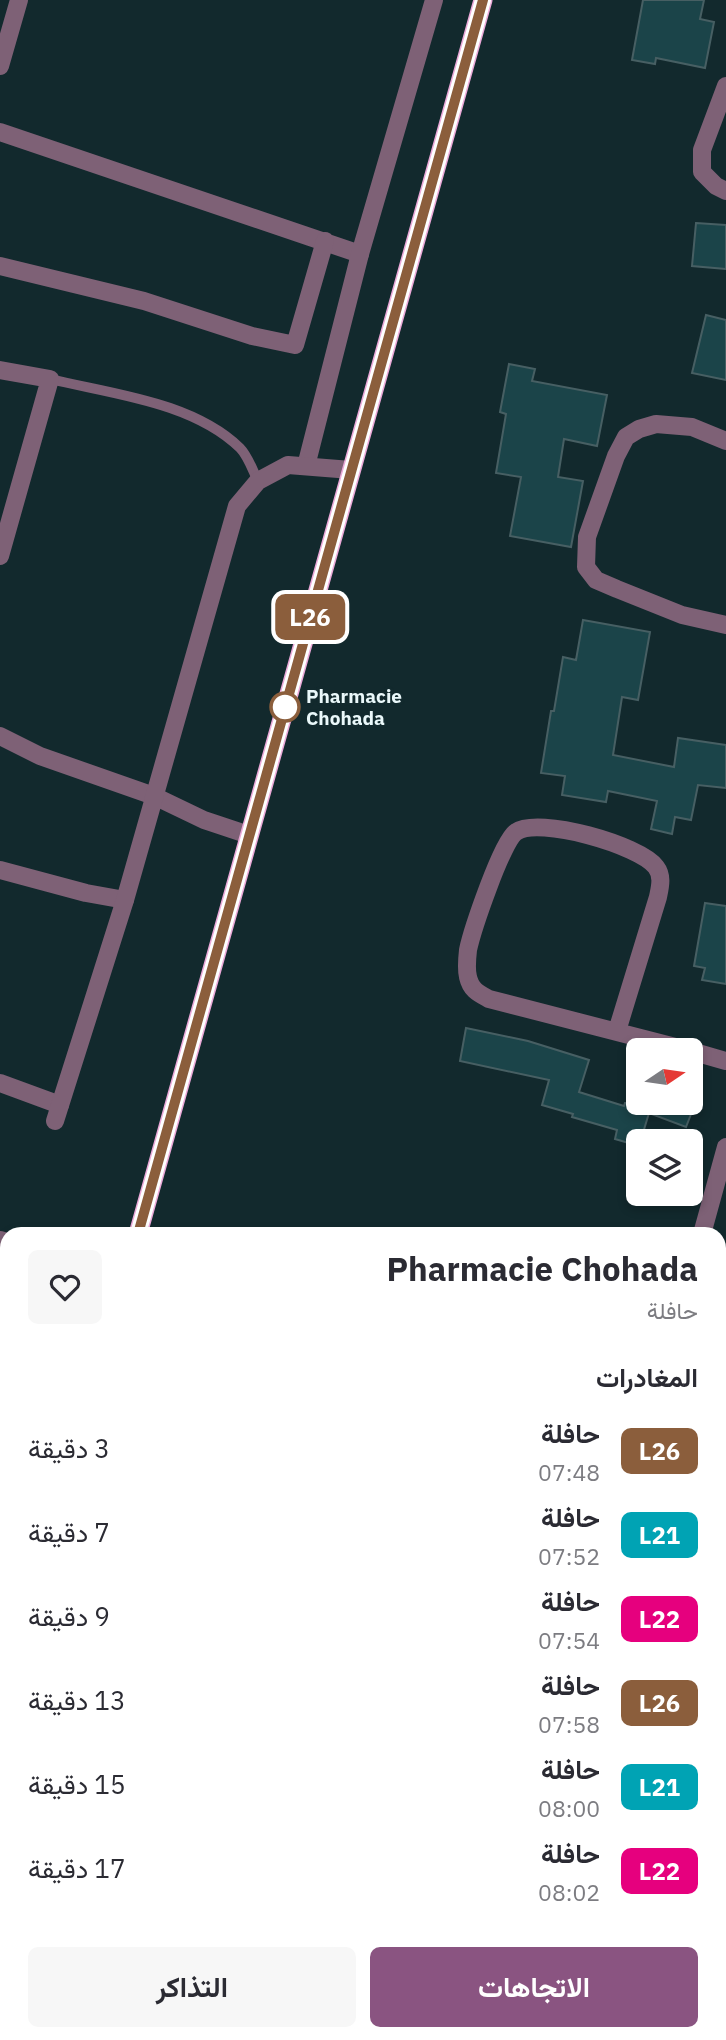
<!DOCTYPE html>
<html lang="ar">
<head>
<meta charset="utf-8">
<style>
  body { margin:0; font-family:"IBM Plex Sans",Vazirmatn,sans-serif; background:#f7f7f7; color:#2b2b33; direction:rtl; height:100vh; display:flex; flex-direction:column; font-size:26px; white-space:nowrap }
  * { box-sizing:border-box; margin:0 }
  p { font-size:23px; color:#7c7c81 }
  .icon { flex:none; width:38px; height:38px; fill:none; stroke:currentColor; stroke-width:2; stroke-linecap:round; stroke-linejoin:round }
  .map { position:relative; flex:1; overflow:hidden; direction:ltr }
  .details { position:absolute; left:0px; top:1227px; width:726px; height:814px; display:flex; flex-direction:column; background:#fff; border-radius:21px 21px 0 0; box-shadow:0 4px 10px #0003; direction:rtl }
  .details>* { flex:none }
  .badge { padding:0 14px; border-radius:10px; font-size:24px; line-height:46px }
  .needle { width:46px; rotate:77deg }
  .controls { position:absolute; left:626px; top:1038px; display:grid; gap:14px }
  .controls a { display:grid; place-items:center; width:77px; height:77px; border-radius:10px; background:#fff; box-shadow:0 4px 10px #0003; font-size:35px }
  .map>.badge { position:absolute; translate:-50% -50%; box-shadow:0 0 0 4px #fff }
  h2 { padding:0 28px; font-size:26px; line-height:63px }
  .round { display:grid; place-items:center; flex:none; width:74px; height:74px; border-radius:10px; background:#f7f7f7 }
  .headline { display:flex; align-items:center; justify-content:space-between; height:119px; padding:0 28px }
  h1 { font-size:33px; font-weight:700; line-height:52px }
  .cta { display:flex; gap:14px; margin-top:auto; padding:14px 28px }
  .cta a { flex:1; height:80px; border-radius:10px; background:#8a5481; color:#fff; font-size:28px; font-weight:700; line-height:80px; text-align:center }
  .cta a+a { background:#f7f7f7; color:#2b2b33 }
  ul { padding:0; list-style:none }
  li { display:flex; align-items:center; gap:21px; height:84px; padding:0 28px }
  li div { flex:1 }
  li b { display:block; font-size:26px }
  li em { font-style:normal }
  li .badge { min-width:77px; font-weight:700; text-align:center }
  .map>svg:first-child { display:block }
</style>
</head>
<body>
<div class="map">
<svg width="726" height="2040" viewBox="0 0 726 2040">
  <rect width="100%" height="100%" fill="#12292d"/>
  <g fill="#1b4449" stroke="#475f63" stroke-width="2">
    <path d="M643,0H704L700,19L714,22L705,68L656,58L655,64L632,60Z"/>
    <path d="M696,223L726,225V269L692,266Z"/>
    <path d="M706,315L726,320V380L692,373Z"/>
    <path d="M509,364L535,369L532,381L607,395L597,446L564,439L558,477L583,481L571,547L510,536L521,477L496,473L506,414L500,412Z"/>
    <path d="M583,620L650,632L638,700L622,697L613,755L674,767L678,738L726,745V788L698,785L691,820L675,817L672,834L651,829L657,801L608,791L606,802L562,795L565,776L541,773L551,711H554L563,657L576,660Z"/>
    <path d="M705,903L726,906V984L702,980L705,968L694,966Z"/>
    <path d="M466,1028L528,1041L589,1060L579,1092L624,1106L625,1103L675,1102L693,1109L686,1127L649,1113L639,1146L615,1139L617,1130L572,1117L573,1114L542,1105L549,1080L460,1061Z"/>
  </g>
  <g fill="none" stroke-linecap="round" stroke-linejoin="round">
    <path stroke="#6a7e81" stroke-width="4.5" stroke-dasharray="2 5" stroke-linecap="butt" d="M435,2034L437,2040"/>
    <path stroke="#7e6176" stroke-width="10" d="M50,379C112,394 193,402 240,448C248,456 253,471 258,481"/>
    <g stroke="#7e6176" stroke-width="18">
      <path d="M0,66L19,0"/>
      <path d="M726,86L702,150V172L716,186L726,191"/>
      <path d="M0,132L360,254"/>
      <path d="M0,266L144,301L252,336L295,345L325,241"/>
      <path d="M0,370L50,379L0,556"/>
      <path d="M726,441L692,427L656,424L639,429L626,437L616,456L587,537L586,567L596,580L617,589L682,615L726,625"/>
      <path d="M306,466L360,254L434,0"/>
      <path d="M0,736L40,756L154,796L204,820L249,835"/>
      <path d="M0,870L86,893L125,900"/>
      <path d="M617,1031L658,897C660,887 663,876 656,867C640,845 538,816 516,832C502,841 472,931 468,950C467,959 466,969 468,977C471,990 478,993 489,999L687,1050"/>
      <path d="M691,1051L726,1061"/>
      <path d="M0,1083L60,1105"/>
      <path d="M55,1121L125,900L237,506L258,481L288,465L351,470"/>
      <path d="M702,1234L726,1147"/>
      <path d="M0,1240L7,1242"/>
      <path d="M0,1288L7,1291"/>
      <path d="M719,1453L726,1455"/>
    </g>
    <g stroke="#eba9d8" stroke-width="19">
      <path d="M138,1234L483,0"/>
      <path d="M0,1683L7,1660"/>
    </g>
  </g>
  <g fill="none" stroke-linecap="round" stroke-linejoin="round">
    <defs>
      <path id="line" d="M138,1234L483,0"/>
    </defs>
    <use href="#line" stroke="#fff" stroke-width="16"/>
    <use href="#line" stroke="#8b5e3c" stroke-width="10"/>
  </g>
  <circle fill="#fff" stroke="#8b5e3c" stroke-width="3.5" cx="285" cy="707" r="14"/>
  <g text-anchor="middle" stroke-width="6" stroke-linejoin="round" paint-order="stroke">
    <g font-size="19" font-weight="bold" fill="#eaf8fa" stroke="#12292d" text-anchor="start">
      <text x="306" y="703">Pharmacie<tspan x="306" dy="22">Chohada</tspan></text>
    </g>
  </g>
</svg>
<div class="controls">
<a><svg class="needle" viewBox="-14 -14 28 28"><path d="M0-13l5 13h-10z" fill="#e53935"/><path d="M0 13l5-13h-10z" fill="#7c7c81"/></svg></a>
<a><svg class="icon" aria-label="layers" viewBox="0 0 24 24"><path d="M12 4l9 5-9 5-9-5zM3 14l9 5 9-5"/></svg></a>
</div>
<b class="badge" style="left:310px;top:617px;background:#8b5e3c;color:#fff">L26</b>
<section class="details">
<div class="headline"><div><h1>Pharmacie Chohada</h1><p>حافلة</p></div><a class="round"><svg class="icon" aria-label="heart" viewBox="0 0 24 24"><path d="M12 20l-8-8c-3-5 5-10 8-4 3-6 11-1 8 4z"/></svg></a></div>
<h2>المغادرات</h2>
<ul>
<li><span class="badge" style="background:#8b5e3c;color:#fff">L26</span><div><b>حافلة</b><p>07:48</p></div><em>3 دقيقة</em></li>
<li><span class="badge" style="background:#00a3b4;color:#fff">L21</span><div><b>حافلة</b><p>07:52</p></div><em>7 دقيقة</em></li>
<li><span class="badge" style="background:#e6007e;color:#fff">L22</span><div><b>حافلة</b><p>07:54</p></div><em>9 دقيقة</em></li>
<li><span class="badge" style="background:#8b5e3c;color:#fff">L26</span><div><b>حافلة</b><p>07:58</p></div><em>13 دقيقة</em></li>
<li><span class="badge" style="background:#00a3b4;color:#fff">L21</span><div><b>حافلة</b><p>08:00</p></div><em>15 دقيقة</em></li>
<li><span class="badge" style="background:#e6007e;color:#fff">L22</span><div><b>حافلة</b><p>08:02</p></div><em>17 دقيقة</em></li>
</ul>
<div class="cta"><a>الاتجاهات</a><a>التذاكر</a></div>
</section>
</div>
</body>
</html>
